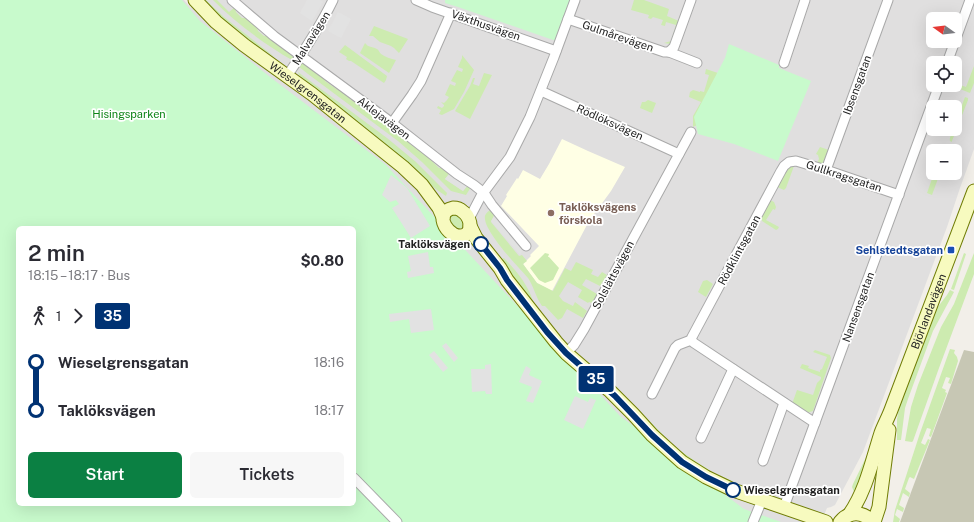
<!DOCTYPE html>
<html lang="en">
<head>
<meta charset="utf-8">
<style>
  body { margin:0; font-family:"Public Sans",sans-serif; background:#f7f7f7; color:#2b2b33; height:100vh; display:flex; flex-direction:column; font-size:15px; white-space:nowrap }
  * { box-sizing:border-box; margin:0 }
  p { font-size:13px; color:#7c7c81 }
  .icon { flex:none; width:22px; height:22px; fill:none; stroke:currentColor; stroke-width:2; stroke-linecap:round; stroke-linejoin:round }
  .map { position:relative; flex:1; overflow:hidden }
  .sheet { position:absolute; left:16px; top:226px; width:340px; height:280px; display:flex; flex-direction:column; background:#fff; border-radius:6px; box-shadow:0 4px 16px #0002 }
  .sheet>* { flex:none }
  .badge { padding:0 8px; border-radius:3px; font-size:14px; line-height:26px }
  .needle { width:26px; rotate:285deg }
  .fabs { position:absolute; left:926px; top:12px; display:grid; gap:8px }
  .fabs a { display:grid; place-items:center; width:36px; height:36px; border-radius:6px; background:#fff; box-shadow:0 4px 16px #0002; font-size:20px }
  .map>.badge { position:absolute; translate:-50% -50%; box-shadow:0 0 0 2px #fff }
  .legs { display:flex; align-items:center; gap:6px; height:44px; padding:0 12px; font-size:13px }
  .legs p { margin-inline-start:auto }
  .overview { display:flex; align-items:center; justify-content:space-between; height:68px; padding:0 12px }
  h1 { font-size:22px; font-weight:600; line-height:30px }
  .action { display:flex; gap:8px; margin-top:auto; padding:8px 12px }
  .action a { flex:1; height:46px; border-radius:6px; background:#0b8043; color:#fff; font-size:16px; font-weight:600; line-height:46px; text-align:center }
  .action a+a { background:#f7f7f7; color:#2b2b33 }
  ul { padding:0 12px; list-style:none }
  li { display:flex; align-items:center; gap:14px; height:48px; font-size:15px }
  li i { display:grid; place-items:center; width:6px; height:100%; margin:0 5px; background:currentColor }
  li i::after { content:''; width:10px; height:10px; margin:-5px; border:3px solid; border-radius:50%; background:#fff }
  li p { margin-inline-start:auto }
  li:first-child i { background:linear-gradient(#0000 50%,currentColor 0) }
  li:last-child i { background:linear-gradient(currentColor 50%,#0000 0) }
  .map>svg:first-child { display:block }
</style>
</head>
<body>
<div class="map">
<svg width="974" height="522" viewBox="0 0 974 522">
  <rect width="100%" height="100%" fill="#f2efe9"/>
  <path fill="#e0dfdf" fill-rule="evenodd" d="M23,0H184L191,8L197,0H974V149L960,188L947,227L863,452L835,505L831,507L827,508L821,522H661L354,228ZM933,19H955V41H933ZM933,63H955V85H933ZM933,107H955V129H933ZM933,151H955V173H933Z"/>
  <path fill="#ffffe5" d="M562,139L588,151L625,167L611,191L589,221L588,223L552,291L537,283L523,264L531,256L530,255L539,246L501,206L507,196L506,195L517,178L518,179L523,170L540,179L549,164Z"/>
  <path fill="#c7c7b4" d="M964,350L974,352V522H900Z"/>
  <g fill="#cdebb0">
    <path d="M202,0H206L224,17L276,58L257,46L229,26Z"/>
    <path d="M213,0H217L229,12L235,7L236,12L242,18H247L257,27L258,31L264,36H268L292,54L293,57L292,60C264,44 236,23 213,0Z"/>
    <path d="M634,0H644L669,9L667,16L679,21L670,44L664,43L671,41L676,25L666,22L665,26L661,25L663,20L653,17L651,19L648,18L649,15L631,10Z"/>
    <path d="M374,26L408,39L399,53L394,48L391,46L380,42L373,36H369Z"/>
    <path d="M365,43C369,48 371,46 377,49C379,50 379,52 381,54C385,57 391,59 396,60L389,73L360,53Z"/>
    <path d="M345,45L387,76L386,80L384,83L351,61H349L346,59L347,57L339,52Z"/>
    <path d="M462,55L474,70L464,92L454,109L442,115L439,114L441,110L437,108L438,106L442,108L444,106V105L441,102L444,103L447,100L449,97L445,95L450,84L455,86L456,83L451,81L457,70L462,72L463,69L458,67L462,58Z"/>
    <path d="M301,63H304L324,77L325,81L338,90L342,89L349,94L350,99L362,107L365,106L409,139V143L421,152H425L428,155L429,158L439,168L445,167L450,173L445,179L463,191L468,185L471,187L466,195L451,191L422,162L398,141L308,74L298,66Z"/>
    <path d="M974,66V83L970,93L950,85H955V83L966,87Z"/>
    <path d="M706,69L718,73L701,123L693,127V116L701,102L689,97L690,92L693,90L700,92V91L704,92L709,75L705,74Z"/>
    <path d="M298,72L387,138L416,162L447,193L446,196L437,190L299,75Z"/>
    <path d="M484,73L492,75L470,119L455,111L470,86L473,78H475L473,84L479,86Z"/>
    <path d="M965,97L968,98V100L952,141V142L950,141C949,138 952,133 953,129H955V124Z"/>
    <path d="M648,100L656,103L652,113L640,108L642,102H645Z"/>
    <path d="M820,147L829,150L826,161L820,164L817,163L819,159L818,155L816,154Z"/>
    <path d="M794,166L786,188L784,190L777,187L788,168Z"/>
    <path d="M934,173H940L932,195L927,193Z"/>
    <path d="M770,200L774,202L776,207L775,210L773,209L766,220L779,227L778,229L776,230L762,221L761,217Z"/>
    <path d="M491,209L495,213L491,222L519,256L522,255L527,261L523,264L537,283L553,291L565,268L571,271L576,262L593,270L591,274L598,277L602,272L607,275L600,286L586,279L582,285L597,294L592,303L589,302L588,303L578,297L582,290L568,282L559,296L563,301L573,306L575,302L587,311L583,318L567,309L562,318L558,320L545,306H542C536,298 534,287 528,278C517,266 486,233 485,219C484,214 488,212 491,209Z"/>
    <path d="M452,215H458C476,231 447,235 451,216Z"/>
    <path d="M545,253L549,254L548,257H549L559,268L553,280L545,283L539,280L530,268Z"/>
    <path d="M964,253L966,254L954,290L951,289Z"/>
    <path d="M974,253V274L939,368L913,441L912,442L905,441L911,407L918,385L941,327L954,304Z"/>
    <path d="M504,258C516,271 527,283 533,301L532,302L498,261Z"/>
    <path d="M707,280L713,284L706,297L698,292L703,281Z"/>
    <path d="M950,290L954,292L933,331L908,399L905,408L901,440H897V419L900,403L937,308L947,295Z"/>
    <path d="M950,349L955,350L954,353L957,357L958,361L951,384L948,383L950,378L946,377L942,388L946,390L945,392L947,393L931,437L929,436L931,429L927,428L921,443L925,445L928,439L930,440L914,479L910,477L909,478L905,489L910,493L909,497L903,493L899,505L904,508L903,512L897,509L895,515L900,519L899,522H893L895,510L920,433Z"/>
    <path d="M815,350L830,355L831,358L813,411L807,413L792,404L797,390L813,395L817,383L821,379V377L800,368L802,364L809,366L808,368L820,372V370L822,369L827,357L813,352Z"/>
    <path d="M613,386L622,393L673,445L685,454L698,463L714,473L732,481L728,483L695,464L671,446Z"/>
    <path d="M890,394H892L869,456L855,492H854L852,487L853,484L870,449Z"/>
  </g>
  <g fill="#c8facc" fill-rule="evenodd">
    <path d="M0,0H182L200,21L270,77L386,165L620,416L744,509L781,522H0ZM18,228H354V504H18Z"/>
    <path d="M445,0H570L556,41L458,7L445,3Z"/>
    <path d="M729,44L779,65V68L811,81L778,161L734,144L698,134L694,117L725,58Z"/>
  </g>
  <g fill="#e2e2e2">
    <path d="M307,0H320L323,2L312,21L300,13Z"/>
    <path d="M338,12L351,19L341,38L328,31Z"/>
    <path d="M449,174L467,186L463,191L445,179Z"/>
    <path d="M391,175L407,188L430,226L411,238L392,208L399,204L396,200L390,202L382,195Z"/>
    <path d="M495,215L523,250L520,255L491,221Z"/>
    <path d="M428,252L430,267H433L434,273L408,278L407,272L411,271L408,256Z"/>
    <path d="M431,309L434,330L411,333L409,319L390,322L389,314Z"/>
    <path d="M446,343L458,358L454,362L442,346Z"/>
    <path d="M434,351L448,368L443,372L429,355Z"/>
    <path d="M491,364L492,394H486L485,391L472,392L471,369H485V365Z"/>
    <path d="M526,366L531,369L529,375L542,381L533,403L526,401L532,387L519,382Z"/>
    <path d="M575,396L588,402L590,398L596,400L583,429L564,420Z"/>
  </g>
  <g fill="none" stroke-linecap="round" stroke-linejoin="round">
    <defs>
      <g id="street">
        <path d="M232,0L274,36L392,123L457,174L474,185L484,193L492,205L526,246"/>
        <path d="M416,0L432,7L556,51"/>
        <path d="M568,19L664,52H669L697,63"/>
        <path d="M669,52L674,47L691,0"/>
        <path d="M784,63L805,0"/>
        <path d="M947,63L970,0"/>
        <path d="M287,76C304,51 320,27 333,0"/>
        <path d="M541,91L679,154"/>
        <path d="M392,123L412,95L421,81L451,13"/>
        <path d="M826,170L888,0"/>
        <path d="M469,219L481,196L510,157L530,117L554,57L575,0"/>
        <path d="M566,353L574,345L584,329L691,132"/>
        <path d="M652,394L675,348L678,345L691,340"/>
        <path d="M815,423L694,343L691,340L692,337L781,171L784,166L789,162L796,161L826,170L899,195"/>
        <path d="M701,438L733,369"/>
        <path d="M763,461L784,403"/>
        <path d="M354,478L397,522"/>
        <path d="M784,507L939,85"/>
        <path d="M753,522L762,500"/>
      </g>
      <g id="secondary">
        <path id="s1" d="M195,0L216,22L244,45L312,94L403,167L422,185L439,208L443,217"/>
        <path d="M453,208C456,208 460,209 462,211C470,216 474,230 465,235C450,242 431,213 453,208Z"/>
        <path d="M470,226L476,238L500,268L507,280L556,342L566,353L609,390L633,414L652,435L682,462L706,477L733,490L826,522"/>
        <path id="s2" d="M849,515C866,491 872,461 881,433C884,425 888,418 891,410L974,191"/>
        <path d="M840,522C849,511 863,511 872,522"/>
        <path d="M874,522L879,507L889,430"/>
      </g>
    </defs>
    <use href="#street" stroke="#a9a9a9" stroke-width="11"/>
    <use href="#secondary" stroke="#707d05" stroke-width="15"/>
    <use href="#street" stroke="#fff" stroke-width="9"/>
    <use href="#secondary" stroke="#f7fabf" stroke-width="13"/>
  </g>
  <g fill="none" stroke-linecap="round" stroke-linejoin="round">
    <defs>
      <path id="line-1" d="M481,244L500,268L507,280L547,332L566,353L615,396L652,435L682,462L706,477L733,490"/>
    </defs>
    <use href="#line-1" stroke="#fff" stroke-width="9"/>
    <use href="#line-1" stroke="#003273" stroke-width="6"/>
  </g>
  <circle fill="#8d6e63" stroke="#fff" stroke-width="1.5" cx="551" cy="213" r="4"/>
  <g fill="#fff" stroke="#003273" stroke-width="2">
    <circle cx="481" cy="244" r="7"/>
    <circle cx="733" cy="490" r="7"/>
  </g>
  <rect fill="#1a4fb4" stroke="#fff" stroke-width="1.5" x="947" y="246" width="8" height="8" rx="2"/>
  <g text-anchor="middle" stroke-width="3.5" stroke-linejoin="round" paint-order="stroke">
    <g font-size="11" fill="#222" stroke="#fff">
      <text transform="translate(486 25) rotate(19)" y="4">Växthusvägen</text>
      <text transform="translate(618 36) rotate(19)" y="4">Gulmårevägen</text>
      <text transform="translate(311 38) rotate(-58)" y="4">Malvavägen</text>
      <text transform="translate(857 85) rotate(-70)" y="4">Ibsensgatan</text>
      <text dy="4" stroke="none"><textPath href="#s1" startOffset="146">Wieselgrensgatan</textPath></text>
      <text transform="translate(384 118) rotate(37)" y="4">Aklejavägen</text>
      <text transform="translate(610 122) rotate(24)" y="4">Rödlöksvägen</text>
      <text transform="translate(844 176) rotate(18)" y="4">Gullkragsgatan</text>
      <text transform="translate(739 250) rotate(-62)" y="4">Rödklintsgatan</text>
      <text transform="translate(613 275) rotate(-62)" y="4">Solslättsvägen</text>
      <text transform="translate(858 307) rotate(-70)" y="4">Nansensgatan</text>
      <text dy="4" stroke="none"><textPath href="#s2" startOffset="219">Björlandavägen</textPath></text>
    </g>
    <g font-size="11" fill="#0c8416" stroke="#fff">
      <text x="129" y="118">Hisingsparken</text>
    </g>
    <g font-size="11" font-weight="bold" fill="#785e54" stroke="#fff" text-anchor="start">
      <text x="559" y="211">Taklöksvägens<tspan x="559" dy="13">förskola</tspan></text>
    </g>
    <g font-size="11" font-weight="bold" fill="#222" stroke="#fff" text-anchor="end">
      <text x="470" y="248">Taklöksvägen</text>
      <text x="744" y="494" text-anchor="start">Wieselgrensgatan</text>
    </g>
    <g font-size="11" font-weight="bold" fill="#164399" stroke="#fff" text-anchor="end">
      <text x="943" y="254">Sehlstedtsgatan</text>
    </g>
  </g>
</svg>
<div class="fabs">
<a><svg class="needle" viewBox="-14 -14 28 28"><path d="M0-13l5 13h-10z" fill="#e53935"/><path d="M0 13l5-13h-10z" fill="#7c7c81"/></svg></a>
<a><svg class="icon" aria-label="locate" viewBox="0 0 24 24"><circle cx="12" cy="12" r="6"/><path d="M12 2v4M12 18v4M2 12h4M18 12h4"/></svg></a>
<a>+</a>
<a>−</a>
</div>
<b class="badge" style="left:596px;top:379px;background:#003273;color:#fff">35</b>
<section class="sheet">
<div class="overview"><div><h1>2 min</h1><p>18:15 – 18:17 · Bus</p></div><b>$0.80</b></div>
<div class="legs"><svg class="icon" aria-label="walk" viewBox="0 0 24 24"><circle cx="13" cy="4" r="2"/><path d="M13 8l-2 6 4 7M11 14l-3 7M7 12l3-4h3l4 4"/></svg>1<svg class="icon" aria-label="forward" viewBox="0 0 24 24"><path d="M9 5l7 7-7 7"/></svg><b class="badge" style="background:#003273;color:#fff">35</b></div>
<ul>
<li><i style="color:#003273"></i><b>Wieselgrensgatan</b><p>18:16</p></li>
<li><i style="color:#003273"></i><b>Taklöksvägen</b><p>18:17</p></li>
</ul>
<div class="action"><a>Start</a><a>Tickets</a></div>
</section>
</div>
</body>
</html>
